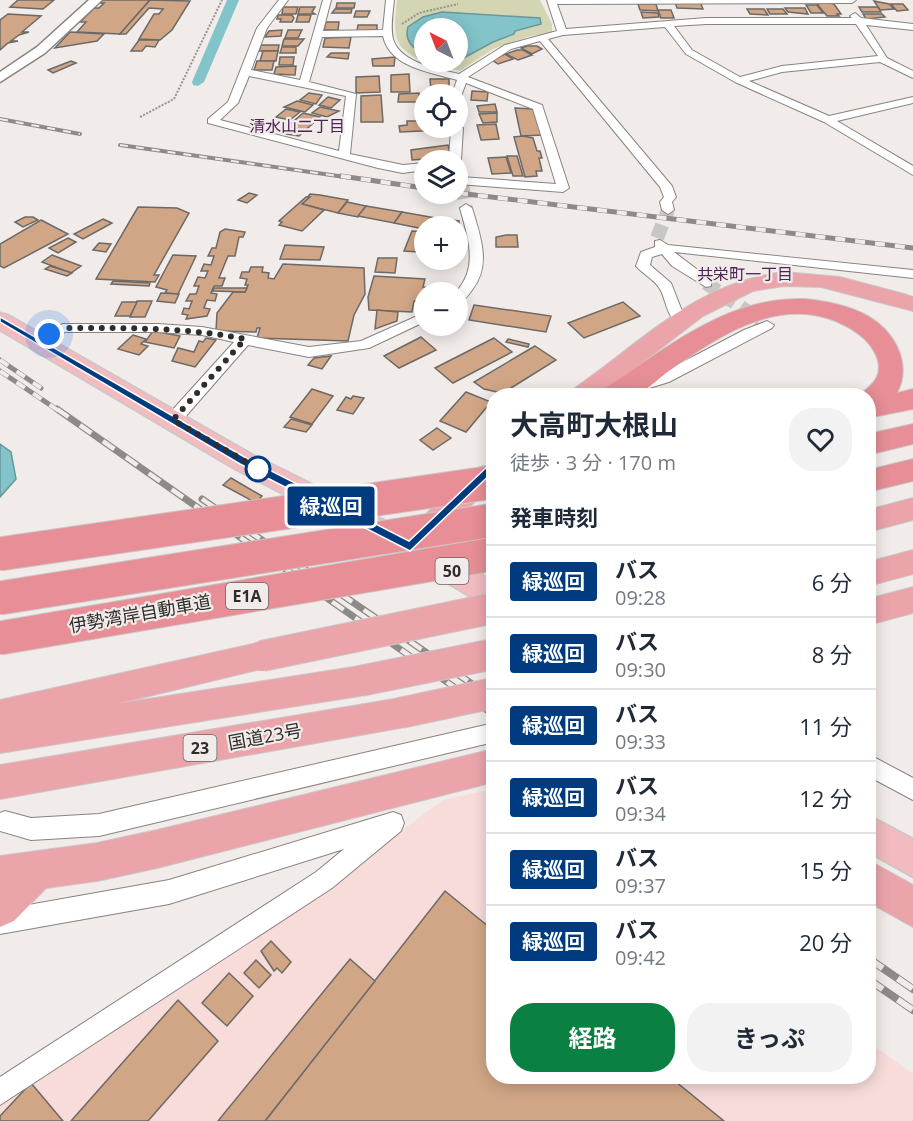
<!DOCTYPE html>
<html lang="ja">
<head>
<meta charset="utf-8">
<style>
  body { margin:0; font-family:"Open Sans","Noto Sans JP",sans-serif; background:#f2f2f3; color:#1f2937; height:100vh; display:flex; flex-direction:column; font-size:22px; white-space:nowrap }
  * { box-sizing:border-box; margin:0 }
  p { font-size:20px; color:#747a83 }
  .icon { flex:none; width:33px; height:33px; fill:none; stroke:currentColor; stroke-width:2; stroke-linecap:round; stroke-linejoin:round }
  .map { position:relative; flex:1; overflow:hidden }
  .sheet { position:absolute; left:486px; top:388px; width:390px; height:696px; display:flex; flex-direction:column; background:#fff; border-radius:24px; box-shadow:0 3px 15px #0003 }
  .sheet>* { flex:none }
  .badge { padding:0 12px; border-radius:4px; font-size:21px; line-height:39px }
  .needle { width:39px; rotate:318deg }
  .controls { position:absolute; left:414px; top:18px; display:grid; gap:12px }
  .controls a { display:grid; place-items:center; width:54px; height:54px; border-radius:50%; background:#fff; box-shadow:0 3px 15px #0003; font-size:30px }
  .you { position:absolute; width:30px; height:30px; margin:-15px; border:4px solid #fff; border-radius:50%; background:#1a73e8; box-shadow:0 0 0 9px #1a73e833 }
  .map>.badge { position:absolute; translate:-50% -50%; box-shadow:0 0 0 3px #fff }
  h2 { padding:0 24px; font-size:22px; line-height:54px }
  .round { display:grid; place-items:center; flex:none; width:63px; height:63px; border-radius:24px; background:#f2f2f3 }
  .headline { display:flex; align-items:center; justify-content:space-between; height:102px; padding:0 24px }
  h1 { font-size:28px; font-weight:700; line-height:45px }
  .action { display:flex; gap:12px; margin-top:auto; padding:12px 24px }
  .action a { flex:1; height:69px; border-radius:24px; background:#0b8043; color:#fff; font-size:24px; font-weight:700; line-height:69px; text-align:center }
  .action a+a { background:#f2f2f3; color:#1f2937 }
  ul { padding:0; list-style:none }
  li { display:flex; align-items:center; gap:18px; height:72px; padding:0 24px; border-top:2px solid #e0e1e3 }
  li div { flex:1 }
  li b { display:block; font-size:22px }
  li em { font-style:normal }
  li .badge { min-width:66px; font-weight:700; text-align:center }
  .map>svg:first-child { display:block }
</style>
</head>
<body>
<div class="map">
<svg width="913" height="1121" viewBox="0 0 913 1121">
  <rect width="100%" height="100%" fill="#f1ece9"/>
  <path fill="#f7dcda" d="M493,789L494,1077H868L869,1042L913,1074V1121H0V1105L282,919L443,800Z"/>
  <path fill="#d3d5b3" d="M397,0H540L552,24V32L527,37L493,49L460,71L425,62H458V28H424V61C390,48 394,32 397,0Z"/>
  <g fill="#82c4ca" stroke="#69979b" stroke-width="1.5">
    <path d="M442,12L540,18L541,24L515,31L514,34L493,42L458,61V28H424V55C413,48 404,41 408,27L423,17Z"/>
    <path d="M0,444L11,452L16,479L0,497Z"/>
  </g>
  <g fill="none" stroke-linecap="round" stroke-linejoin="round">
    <path fill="#82c4ca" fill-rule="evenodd" d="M227,0H239L204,82L198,86L193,85L192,82Z"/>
  </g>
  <g fill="#d1a686" stroke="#6c6966" stroke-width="1.5">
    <path d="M18,0H54L43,9L10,7Z"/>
    <path d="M103,0H150L120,34L77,32L86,22H80L94,8H99L104,3H100Z"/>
    <path d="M150,0L190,1L172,30L160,40L139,39L154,14H159L163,9L149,8L126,34H120Z"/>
    <path d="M874,1L889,4L894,9L880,10Z"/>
    <path d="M675,2H700L703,9L677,8Z"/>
    <path d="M826,2L834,4L841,14H837L839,16H827L817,4Z"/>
    <path d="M337,3H355L354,8H336Z"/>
    <path d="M638,4H656L658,11L640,10Z"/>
    <path d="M891,4H903L908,10L897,11Z"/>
    <path d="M806,5H817L823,13H811Z"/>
    <path d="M283,7H298L296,14H282Z"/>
    <path d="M300,7H315L312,12L315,14H298Z"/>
    <path d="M859,7H878L881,12H862Z"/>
    <path d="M785,8H805L808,14L788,12Z"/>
    <path d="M335,9H352L351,13H332Z"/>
    <path d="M747,9H764L768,15L750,14Z"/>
    <path d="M767,9H783L787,14H770Z"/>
    <path d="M658,10H671L674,18H661Z"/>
    <path d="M356,11H370L367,17H354Z"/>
    <path d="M641,12L658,13L659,17L643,18Z"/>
    <path d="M8,14L41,16L22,32H29L19,35L11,41H18L8,43L0,50V20Z"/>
    <path d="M863,14H882L885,17L866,19Z"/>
    <path d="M278,15H292L294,18L292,22H280L281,19H277Z"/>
    <path d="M298,15H311L309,22H296Z"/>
    <path d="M326,22H339L338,30H324Z"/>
    <path d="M358,25H377V30L357,31Z"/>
    <path d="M282,30L281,36L265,37L269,31Z"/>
    <path d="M288,30H302L298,38H285Z"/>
    <path d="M70,32L104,34L97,41L55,48Z"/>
    <path d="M351,37L349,48L323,47L325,38Z"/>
    <path d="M284,39H304L298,46H282Z"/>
    <path d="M139,40H159L155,47L146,46L142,51H131Z"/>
    <path d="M261,45H279L278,51H259Z"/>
    <path d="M527,46H537L542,49L532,54L521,48Z"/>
    <path d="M282,47H296V53H280Z"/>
    <path d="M517,50H523L532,55L518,60L506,54Z"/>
    <path d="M263,51H278L276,61H260Z"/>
    <path d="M349,53L348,59L327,57L331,53Z"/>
    <path d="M505,54L513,59L498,64L492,60Z"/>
    <path d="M280,57H294L293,65H279Z"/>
    <path d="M395,57L394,66H373L372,59Z"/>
    <path d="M71,61L76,63L53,73L48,70Z"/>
    <path d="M257,61H274L272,70H254Z"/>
    <path d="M296,66L295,75L274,74L276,67Z"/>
    <path d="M409,74L410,92H391V75Z"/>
    <path d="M379,76L380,92L356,93V77Z"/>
    <path d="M430,79H449V91H431Z"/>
    <path d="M472,91L488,92L487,101L471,100Z"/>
    <path d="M309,93L322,95L316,104L300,100Z"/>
    <path d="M419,93L420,102H398L399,94Z"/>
    <path d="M381,95L383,122H361V96Z"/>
    <path d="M328,97L340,100L331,108L319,105Z"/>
    <path d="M297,101L313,105L305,112L284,107Z"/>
    <path d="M495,104L497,112H479L477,106Z"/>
    <path d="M320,107L339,111L327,117L312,113Z"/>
    <path d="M515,108L533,109L543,135L521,136Z"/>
    <path d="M286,109L300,112L290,120L276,117Z"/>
    <path d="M303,113L320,117L299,136L280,133Z"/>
    <path d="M497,113V122L483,123L479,114Z"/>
    <path d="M407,121H424V128H444V130L400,132L399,126L407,125Z"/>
    <path d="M496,124L499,139L481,140L477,125Z"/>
    <path d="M523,136L533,138L537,151H540L542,158H539L542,171H536L537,176L525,177L514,137Z"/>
    <path d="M448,145L451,157L412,160L411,150Z"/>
    <path d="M507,156H517L523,176H513Z"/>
    <path d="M506,157L511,173L492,174L488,158Z"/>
    <path d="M249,193L257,195L247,203L238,200Z"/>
    <path d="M310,194L320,195L348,200L338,213L302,204Z"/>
    <path d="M306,197H310L302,204L324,210L302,231L279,225L282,222L279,221Z"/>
    <path d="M347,202L366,206L358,217L338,213Z"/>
    <path d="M366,206L402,212L394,223L358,216Z"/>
    <path d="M138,207L177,208L189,213L154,275H159L155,282L96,279Z"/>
    <path d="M402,212L436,218L431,226H424V229L394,223Z"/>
    <path d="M25,217H33L38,220L23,227L15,222Z"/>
    <path d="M436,218L459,221V224L457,226H431Z"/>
    <path d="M103,219L112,223L83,239L74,234Z"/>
    <path d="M41,220L68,234L4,268L0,266V244Z"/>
    <path d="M225,229L245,232L243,237H239L235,256H228L219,278H225L222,286H214L211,293L217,294L215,301L207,300L204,308L210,309L207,316L186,319L188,315L182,314L184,308L189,309L192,301H186L190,294H196L199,286H194L198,277L205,278L208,271H201L204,264L211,265L214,256H208L212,248H216L220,232Z"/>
    <path d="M412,231L424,232L419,252L404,251Z"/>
    <path d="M458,235L469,236L465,249H458Z"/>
    <path d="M506,235H517L518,247H496V237Z"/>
    <path d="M68,238L76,242L58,253L49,248Z"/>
    <path d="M99,243L111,244L106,252L93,250Z"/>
    <path d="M285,245L324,247L320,260L280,259Z"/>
    <path d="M52,255L81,266L71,273L42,262Z"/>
    <path d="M173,255L196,256L178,294L165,293L167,290L156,287Z"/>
    <path d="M378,258H397L395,273L375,272Z"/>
    <path d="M283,264L364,268L365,294L354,315L348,341L257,338L260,328H257L256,332L216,331L217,313L233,292H245L248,285H245L247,279L240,278L242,272H249L251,267H263L262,272L269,273L268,278L274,279Z"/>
    <path d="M50,266L72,273L67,276L45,269Z"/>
    <path d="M374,276L425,279L423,287L450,288V292H424V302L414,301L412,312L369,310L368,297Z"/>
    <path d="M113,281L150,283L149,286L111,284Z"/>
    <path d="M214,288H247L245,292L213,291Z"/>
    <path d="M161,293L179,294L175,303L157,301Z"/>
    <path d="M137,301H152L145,317H130Z"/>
    <path d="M122,302H137L130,316H115Z"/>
    <path d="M623,302L640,316L584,338L568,323Z"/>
    <path d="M474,305L551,316L546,332L469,320Z"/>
    <path d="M377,310L398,312L397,321L375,329Z"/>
    <path d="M153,331L180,336L174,348L145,342Z"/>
    <path d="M133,335L146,339L141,344L148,346L139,355L118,349Z"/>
    <path d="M421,337L436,350L399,368L384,356Z"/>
    <path d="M206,338L216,340L195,367L172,361L178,348L194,352L199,341L203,342Z"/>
    <path d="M494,338L512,352L453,383L435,368Z"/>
    <path d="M508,339L529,344L528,347L506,342Z"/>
    <path d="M535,346L556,360L511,388L519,392L514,396L484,389L474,382Z"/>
    <path d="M331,356L322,369L308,365L314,358Z"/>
    <path d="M312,389L333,396L312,424L290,417Z"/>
    <path d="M466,392L491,402L466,432L440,421Z"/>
    <path d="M353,396L364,398L353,414L337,410L346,397L351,399Z"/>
    <path d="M291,419L312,425L306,432L284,427Z"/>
    <path d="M437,428L451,438L433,450L420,440Z"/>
    <path d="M231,478L262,496L256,503L223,485Z"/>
    <path d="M445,891L494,931V1077H670L724,1121H265Z"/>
    <path d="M271,941L291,962L282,973L277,968L274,971L261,951Z"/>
    <path d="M350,959L375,981L265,1121H218Z"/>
    <path d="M256,960L271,975L259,988L244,973Z"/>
    <path d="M229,973L253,996L227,1026L202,1003Z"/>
    <path d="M178,1000L218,1041L148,1121H71Z"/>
    <path d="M31,1083L63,1121H0V1116Z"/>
  </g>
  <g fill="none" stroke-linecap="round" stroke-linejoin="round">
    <g stroke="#cac6c3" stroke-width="14" stroke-dasharray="14 7" stroke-linecap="butt">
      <path d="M462,185L466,208"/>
      <path d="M657,238L668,210"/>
      <path d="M706,283L760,320"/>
    </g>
    <defs>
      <g id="minor">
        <path d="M279,0H288L267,28L251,70L300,80L323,0H331L323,31L383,30L386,0H394C393,12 390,26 393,39C400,63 438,69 459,74L505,45L557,31L547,0H856L852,3L557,4L566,29L706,18H852L850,16L855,13L861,18L913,24V30L866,25L887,58L913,71V78L880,62L782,72L749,81L829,116L913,97V103L837,121L913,166V175L824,122L735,82L686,54L665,27L563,35L548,39L672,186L676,197L672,202L674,210L668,214L662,210L660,202L664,197L660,187L540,41L511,49L468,77L542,105L569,188L563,192L458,184V178L461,177L556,184L533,109L466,83L461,96L452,94L457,80C431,72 390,68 383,36L322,37L309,82L356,94L350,154L403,165L424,163V170L403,173L378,168L208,123V119L228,102L257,28ZM706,24H856L878,56L782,66L740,77L692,50L674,26ZM249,76L346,96L339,151L220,120L238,103Z"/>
        <path d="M458,125L463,128L461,160L458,163V160H449L451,128H458Z"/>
        <path d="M466,204L472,208C480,235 492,265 472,290C468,296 464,301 458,302L456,292C479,267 468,238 460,208Z"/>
        <path d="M660,240L668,245L913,270V278L674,252L711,280V286L706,287L672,266L662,254L652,257L650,265L671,283L682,311L689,320L682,324C666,320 667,301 660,289C655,280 643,274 636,266L641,252L655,247V241Z"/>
        <path d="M424,313V322L369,348L309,357L248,345L179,424H167L165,420L167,416L234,342L202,335L158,332H65L35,345L28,340L63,324H158L202,327L309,347L361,341Z"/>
        <path d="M767,321L774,325L772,328L669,382L626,395L618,390L621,386L658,375L744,330Z"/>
        <path d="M494,723V742L99,836L31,840L0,831V813L5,811L31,818L99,814Z"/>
        <path d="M868,754L913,778V800L868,776Z"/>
        <path d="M393,812L401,815L404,823L401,831L332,888L0,1105V1077L316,872L344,849L169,904L0,934V910L169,880Z"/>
      </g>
      <path id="tertiary" d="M89,0H102L45,53L0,82V72L37,47Z"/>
      <g id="primary">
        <path d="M0,313L8,315L253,455L420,538L494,582V609L484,605L400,554L235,469L0,330Z"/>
        <path d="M868,815L913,839V877L868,852Z"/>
      </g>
      <g id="trunk">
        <path d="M784,272L840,277L904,294L913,297V311L821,287L784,286L753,291L703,316L599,396H568L572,390C642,342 696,282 784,272Z"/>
        <path d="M484,466L494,469V483L429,546L419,549L409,546L404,538L409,530L474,469Z"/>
        <path d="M913,498V520L868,532V510Z"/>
        <path d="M913,550V574L868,586V562Z"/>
        <path d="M913,587V613L868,625V599Z"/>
        <path d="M262,642L274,646L278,656L274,666L116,704L360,666L372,671L377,681L372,691L360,696L0,753V700Z"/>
        <path d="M400,698L412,702L417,713L412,724L400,728L0,799V765Z"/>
        <path d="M494,749V782L157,868L97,881L46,888L14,921L0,927V856L97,843L157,830Z"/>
        <path d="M868,860L913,885V927L868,902Z"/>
      </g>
      <g id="motorway">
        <path d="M805,299C825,301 846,305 864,314C893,329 913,362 897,393L913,389V409L868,418V396H858C872,385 885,376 876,355C868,337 849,326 830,319C770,299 713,340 666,373C657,380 643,394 632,396C622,398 610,396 600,396L604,389C666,349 727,296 805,299Z"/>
        <path d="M913,424V444L868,455V434Z"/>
        <path d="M913,459V481L868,492V470Z"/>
      </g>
    </defs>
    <use href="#minor" stroke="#878380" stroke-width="2"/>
    <use href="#tertiary" stroke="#878380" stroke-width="3"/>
    <use href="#primary" stroke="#c9c8c8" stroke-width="3"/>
    <use href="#trunk" stroke="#c9c8c8" stroke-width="2"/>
    <use href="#motorway" stroke="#c9c8c8" stroke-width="2"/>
    <g stroke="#969391" stroke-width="2" stroke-dasharray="2 1.5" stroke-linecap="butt">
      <path d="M402,24L419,13L458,4"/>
      <path d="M140,117L174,99L222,0"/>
    </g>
    <use href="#minor" fill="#fff" fill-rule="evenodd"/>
    <use href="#tertiary" fill="#fff" fill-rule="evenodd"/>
    <use href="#primary" fill="#f1bbc0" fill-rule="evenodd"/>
    <use href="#trunk" fill="#eca4ab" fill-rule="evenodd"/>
    <use href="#motorway" fill="#e78e96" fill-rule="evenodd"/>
    <defs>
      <g id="rail-far3">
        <path d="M0,119L80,134"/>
        <path d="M120,145L352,178"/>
      </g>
      <g id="rail-far2">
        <path d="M341,176L424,188"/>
        <path d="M458,193L913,248"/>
        <path d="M0,360L41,388"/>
        <path d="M0,371L59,411"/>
      </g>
      <g id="rail-far1">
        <path d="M57,409L494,715"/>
        <path d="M202,499L494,699"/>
      </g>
      <g id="rail">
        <path d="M868,958L913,989"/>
        <path d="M868,979L913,1010"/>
      </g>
    </defs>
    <use href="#rail-far3" stroke="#8e8a88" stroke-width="4"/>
    <use href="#rail-far2" stroke="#8e8a88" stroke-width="5"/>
    <use href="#rail-far1" stroke="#8e8a88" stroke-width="7"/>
    <use href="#rail" stroke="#8e8a88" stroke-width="8"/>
    <use href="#rail-far3" stroke="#f1ece9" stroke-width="2" stroke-dasharray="8" stroke-linecap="butt"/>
    <use href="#rail-far2" stroke="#f1ece9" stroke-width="4" stroke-dasharray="10" stroke-linecap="butt"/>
    <use href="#rail-far1" stroke="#f1ece9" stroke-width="4.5" stroke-dasharray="14" stroke-linecap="butt"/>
    <use href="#rail" stroke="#f1ece9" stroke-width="6" stroke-dasharray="18" stroke-linecap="butt"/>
    <defs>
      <g id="trunk-bridge">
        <path d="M262,656L494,608"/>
        <path d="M360,681L494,654"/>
        <path d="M400,713L494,693"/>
      </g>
      <g id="motorway-bridge">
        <path d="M0,554L494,482"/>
        <path d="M0,598L494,520"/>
        <path d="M0,638L494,554"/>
      </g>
    </defs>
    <use href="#trunk-bridge" stroke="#c9c8c8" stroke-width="32" stroke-linecap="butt"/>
    <use href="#motorway-bridge" stroke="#c9c8c8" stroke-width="35" stroke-linecap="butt"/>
    <use href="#trunk-bridge" stroke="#eca4ab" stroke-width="30"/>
    <use href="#motorway-bridge" stroke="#e78e96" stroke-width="33"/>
  </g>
  <path fill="#003b80" stroke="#fff" stroke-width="1.5" d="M0,317L248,459L409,541L490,464H497L499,466L410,551L240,464L0,322Z"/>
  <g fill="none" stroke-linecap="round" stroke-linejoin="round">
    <path stroke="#2f2d2c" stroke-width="6" stroke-dasharray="0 10.8" d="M49,334L63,328C125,328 184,327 245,339L173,420L264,472L258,469"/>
  </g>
  <circle fill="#fff" stroke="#003b80" stroke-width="3" cx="258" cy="469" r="12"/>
  <g text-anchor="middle" stroke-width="4.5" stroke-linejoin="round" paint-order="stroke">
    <g font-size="16" fill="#4d2255" stroke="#f1ece9">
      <text x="297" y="132">清水山二丁目</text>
      <text x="745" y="280">共栄町一丁目</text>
    </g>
    <g fill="#f1ece9" stroke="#696665" stroke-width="1.5">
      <rect x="435.5" y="558" width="33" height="26" rx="4.5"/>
      <rect x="226" y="583" width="42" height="26" rx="4.5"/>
      <rect x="183.5" y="735" width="33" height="26" rx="4.5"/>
    </g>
    <g font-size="16" font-weight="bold" fill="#2f2d2c">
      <text x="452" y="577">50</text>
      <text x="247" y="602">E1A</text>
      <text x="200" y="754">23</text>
    </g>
    <g font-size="18" fill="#2f2d2c" stroke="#f1ece9">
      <text transform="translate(140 614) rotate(-10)" y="6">伊勢湾岸自動車道</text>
      <text transform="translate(265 737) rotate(-10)" y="6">国道23号</text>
    </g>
  </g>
</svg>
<div class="controls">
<a><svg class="needle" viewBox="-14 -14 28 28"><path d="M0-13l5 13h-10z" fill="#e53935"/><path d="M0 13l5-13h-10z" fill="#747a83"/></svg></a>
<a><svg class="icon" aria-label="locate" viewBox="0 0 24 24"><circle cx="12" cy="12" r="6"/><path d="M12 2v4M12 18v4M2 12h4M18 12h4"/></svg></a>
<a><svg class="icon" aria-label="layers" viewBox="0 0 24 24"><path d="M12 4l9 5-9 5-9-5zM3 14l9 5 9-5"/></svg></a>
<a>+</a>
<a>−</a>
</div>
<div class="you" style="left:49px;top:334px"></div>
<b class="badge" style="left:331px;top:506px;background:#003b80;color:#fff">緑巡回</b>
<section class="sheet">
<div class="headline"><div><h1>大高町大根山</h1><p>徒歩 · 3 分 · 170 m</p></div><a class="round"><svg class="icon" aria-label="heart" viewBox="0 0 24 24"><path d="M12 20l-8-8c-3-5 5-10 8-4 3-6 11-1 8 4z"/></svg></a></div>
<h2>発車時刻</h2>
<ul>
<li><span class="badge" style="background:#003b80;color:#fff">緑巡回</span><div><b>バス</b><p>09:28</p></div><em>6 分</em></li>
<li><span class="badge" style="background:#003b80;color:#fff">緑巡回</span><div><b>バス</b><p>09:30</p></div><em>8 分</em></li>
<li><span class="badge" style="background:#003b80;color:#fff">緑巡回</span><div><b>バス</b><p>09:33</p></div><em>11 分</em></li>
<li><span class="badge" style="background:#003b80;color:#fff">緑巡回</span><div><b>バス</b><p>09:34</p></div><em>12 分</em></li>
<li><span class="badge" style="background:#003b80;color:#fff">緑巡回</span><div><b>バス</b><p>09:37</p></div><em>15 分</em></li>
<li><span class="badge" style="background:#003b80;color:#fff">緑巡回</span><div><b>バス</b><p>09:42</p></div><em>20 分</em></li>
</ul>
<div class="action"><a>経路</a><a>きっぷ</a></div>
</section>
</div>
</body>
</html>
